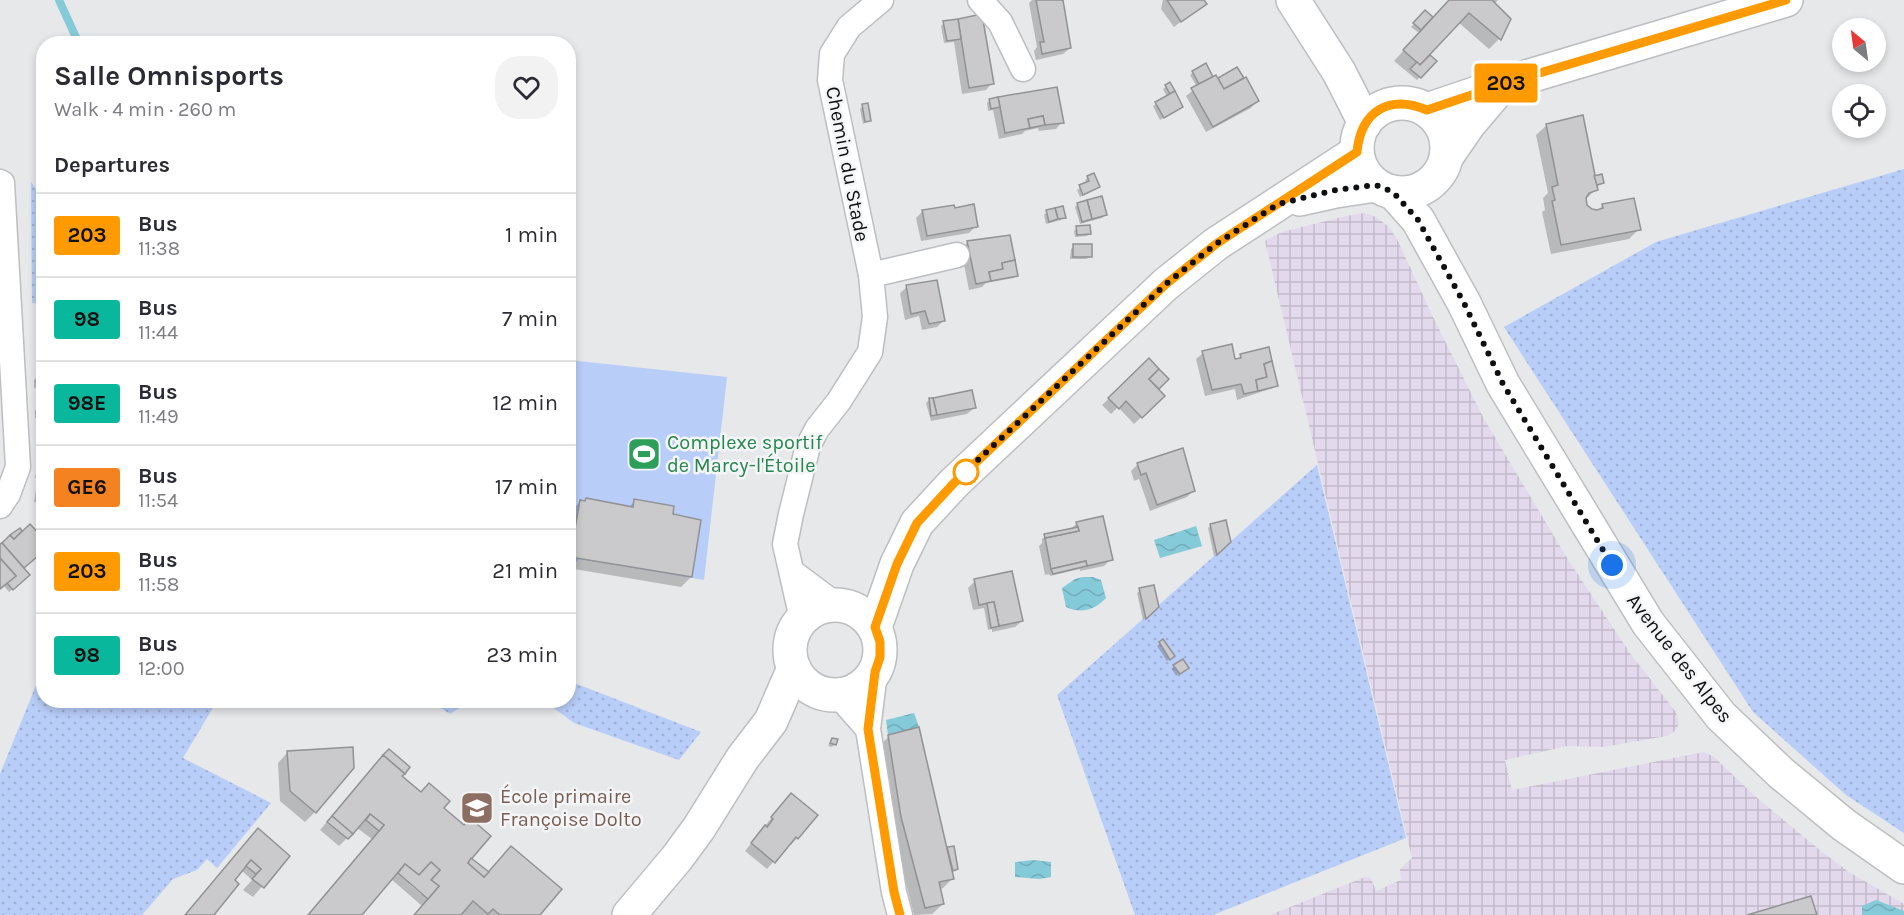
<!DOCTYPE html>
<html lang="en">
<head>
<meta charset="utf-8">
<style>
  body { margin:0; font-family:Karla,sans-serif; background:#f2f2f3; color:#2b2b33; height:100vh; display:flex; flex-direction:column; font-size:22px; white-space:nowrap }
  * { box-sizing:border-box; margin:0 }
  p { font-size:20px; color:#7c7c81 }
  .icon { flex:none; width:33px; height:33px; fill:none; stroke:currentColor; stroke-width:2; stroke-linecap:round; stroke-linejoin:round }
  .map { position:relative; flex:1; overflow:hidden }
  .drawer { position:absolute; left:36px; top:36px; width:540px; height:672px; display:flex; flex-direction:column; background:#fff; border-radius:24px; box-shadow:0 3px 9px #0003 }
  .drawer>* { flex:none }
  .badge { padding:0 12px; border-radius:4px; font-size:21px; line-height:39px }
  .needle { width:39px; rotate:331deg }
  .fabs { position:absolute; left:1832px; top:18px; display:grid; gap:12px }
  .fabs a { display:grid; place-items:center; width:54px; height:54px; border-radius:50%; background:#fff; box-shadow:0 3px 9px #0003; font-size:30px }
  .you { position:absolute; width:30px; height:30px; margin:-15px; border:4px solid #fff; border-radius:50%; background:#1a73e8; box-shadow:0 0 0 9px #1a73e833 }
  .map>.badge { position:absolute; translate:-50% -50%; box-shadow:0 0 0 3px #fff }
  h2 { padding:0 18px; font-size:22px; line-height:54px }
  .round { display:grid; place-items:center; flex:none; width:63px; height:63px; border-radius:24px; background:#f2f2f3 }
  .summary { display:flex; align-items:center; justify-content:space-between; height:102px; padding:0 18px }
  h1 { font-size:28px; font-weight:700; line-height:45px }
  ul { padding:0; list-style:none }
  li { display:flex; align-items:center; gap:18px; height:84px; padding:0 18px; border-top:2px solid #e1e1e2 }
  li div { flex:1 }
  li b { display:block; font-size:22px }
  li em { font-style:normal }
  li .badge { min-width:66px; font-weight:700; text-align:center }
  .map>svg:first-child { display:block }
</style>
</head>
<body>
<div class="map">
<svg width="1904" height="915" viewBox="0 0 1904 915">
  <defs>
    <pattern id="industrial-grid" width="8" height="8" patternUnits="userSpaceOnUse" patternTransform="scale(1.5)"><rect width="8" height="8" fill="#e3d9ed"/><path d="M0 4h8M4 0v8" fill="none" stroke="#c2b9ca"/></pattern>
    <pattern id="grass-dots" width="8" height="8" patternUnits="userSpaceOnUse" patternTransform="scale(1.5)"><rect width="8" height="8" fill="#b8cdf8"/><path d="M2 2h.1M6 6h.1" fill="none" stroke="#9dafd4" stroke-width="1.8" stroke-linecap="round"/></pattern>
    <pattern id="water-waves" width="16" height="10" patternUnits="userSpaceOnUse" patternTransform="scale(1.5)"><rect width="16" height="10" fill="#84cad8"/><path d="M0 5q4-4 8 0t8 0" fill="none" stroke="#71acb8"/></pattern>
  </defs>
  <rect width="100%" height="100%" fill="#e6e8ea"/>
  <path fill="url(#industrial-grid)" d="M1364,213L1376,217L1389,227L1397,239L1433,317L1484,419L1567,558L1632,656L1676,712L1679,724L1674,732L1667,736L1603,747L1567,746L1505,760L1512,790L1704,752L1714,757L1756,797L1821,851L1849,872L1904,904V915H1270L1365,877L1371,878L1376,891L1401,880L1400,869L1412,858L1265,241L1282,232L1346,216Z"/>
  <g fill="url(#grass-dots)">
    <path d="M1904,169V833L1846,795L1753,712L1504,327L1656,242Z"/>
    <path d="M31,182L43,198V304L32,303Z"/>
    <path d="M1317,465L1406,838L1213,915H1135L1057,695Z"/>
    <path d="M43,668L44,700L217,701L183,758L271,803L217,868L207,859L197,870L173,879L142,915H0V774Z"/>
    <path d="M569,681L701,732L679,760L574,723L552,707L534,701L568,700Z"/>
    <path d="M430,701H471L450,714Z"/>
  </g>
  <path fill="#b8cdf8" d="M569,360L727,377L704,580L579,559L569,570Z"/>
  <g fill="url(#water-waves)">
    <path d="M1196,526L1202,546L1160,558L1154,540Z"/>
    <path d="M1083,577H1093L1101,580L1106,598C1095,610 1081,614 1066,607L1062,588L1075,579Z"/>
    <path d="M914,713L919,727L888,735L886,720Z"/>
    <path d="M1033,860L1051,862V877L1040,879L1015,877V862Z"/>
    <path d="M1876,900L1904,911V915H1862V906Z"/>
  </g>
  <g fill="#0003" fill-rule="evenodd">
    <path d="M1032,0H1062L1070,48L1063,54L1036,60L1034,51L1037,47L1029,3Z"/>
    <path d="M1163,0H1203L1205,3L1174,27L1161,9Z"/>
    <path d="M1450,0H1498L1494,4L1509,19L1499,39L1489,49L1458,22L1423,60L1425,62L1435,61L1417,80L1394,61L1419,33L1411,27L1425,12L1433,19Z"/>
    <path d="M981,16L992,83L986,90L962,94L954,42L944,43L941,26L944,23Z"/>
    <path d="M1236,69L1242,78L1237,82L1257,101L1251,108L1206,132L1186,96L1197,87L1190,75L1193,72L1217,80Z"/>
    <path d="M1170,84L1179,109L1160,120L1153,106L1167,97L1163,89Z"/>
    <path d="M990,100L1062,122L1056,129L1039,131L1038,128L1025,131L1022,134L999,139L993,110L988,111L987,103Z"/>
    <path d="M863,106L869,121L863,124L860,109Z"/>
    <path d="M1547,125L1594,179L1603,183L1596,187V189L1585,200L1586,205L1591,210L1598,211L1603,205L1639,229L1629,239L1551,254L1542,212L1545,210L1543,198L1548,193L1536,135Z"/>
    <path d="M1088,177L1099,187L1080,197L1077,190L1086,184L1085,180Z"/>
    <path d="M1078,204L1105,215L1102,218L1080,224L1075,207Z"/>
    <path d="M923,211L976,226L969,233L921,241L916,218Z"/>
    <path d="M1047,212L1064,217L1061,220L1046,224L1044,215Z"/>
    <path d="M1077,228L1090,233L1087,236L1075,237L1074,231Z"/>
    <path d="M968,242L1016,275L1014,278L986,283L982,287L969,290L961,249Z"/>
    <path d="M1074,246L1090,256L1087,259H1070L1071,249Z"/>
    <path d="M907,287L944,320L937,327L922,330L919,316L905,320L900,293Z"/>
    <path d="M44,349V387L34,388V380L37,377L36,355Z"/>
    <path d="M1203,353L1234,362L1241,356L1276,385L1273,388L1237,400L1235,389L1205,396L1196,359Z"/>
    <path d="M1149,361L1167,379L1156,389L1163,396L1134,424L1118,407L1111,414L1102,405Z"/>
    <path d="M929,400L974,408L967,414L931,421L926,403Z"/>
    <path d="M41,404H44V443H38V418H35V410Z"/>
    <path d="M1182,450L1194,490L1187,497L1150,511L1139,479L1134,481L1131,471L1137,465Z"/>
    <path d="M44,463V504L34,502L38,478H35L37,469Z"/>
    <path d="M586,500L628,508L635,501L671,515L691,577L681,587L568,568L570,512L580,502L583,503Z"/>
    <path d="M1077,523L1111,559L1104,566L1080,571V569L1050,576L1049,574L1045,575L1039,546L1042,543V539L1045,536L1070,530Z"/>
    <path d="M1211,525L1230,541L1214,556L1208,528Z"/>
    <path d="M11,536L44,550L22,568L28,575L9,592L4,586L0,589V546Z"/>
    <path d="M975,581L1022,621L1015,627L992,632V629L988,630L984,608L973,610L968,588Z"/>
    <path d="M1140,590L1157,607L1143,620L1137,593Z"/>
    <path d="M1163,641L1173,656L1167,661L1157,646Z"/>
    <path d="M1174,666L1184,670L1176,676L1172,669Z"/>
    <path d="M889,736L946,849L953,847L957,869L951,872L953,878L943,888L939,889L943,904L932,914L914,915L892,828L879,747Z"/>
    <path d="M832,739L835,744L832,747L828,746Z"/>
    <path d="M288,752L315,812L305,822L280,801L278,763Z"/>
    <path d="M370,770L400,776L442,808L469,858L538,915H414L422,906L391,879L360,915H308L372,839L357,828L339,846L320,830ZM411,882L421,891V894L409,884Z"/>
    <path d="M785,801L797,838L791,845L789,844L767,869L745,851Z"/>
    <path d="M248,840L288,856L253,897L243,890L252,880L241,870L212,915H185Z"/>
  </g>
  <g fill="none" stroke-linecap="round" stroke-linejoin="round">
    <path stroke="#84cad8" stroke-width="8" d="M59,0L79,44"/>
  </g>
  <g fill="#cac9cb" stroke="#929193" stroke-width="1.5">
    <path d="M1036,0H1063L1071,48L1042,54L1040,42H1044Z"/>
    <path d="M1167,0H1204L1207,4L1181,22Z"/>
    <path d="M1449,0H1492L1511,19L1501,40L1469,13L1420,65L1403,50Z"/>
    <path d="M1425,10L1433,17L1421,30L1413,23Z"/>
    <path d="M982,14L994,84L969,88L958,19Z"/>
    <path d="M958,19L961,39L947,41L943,21Z"/>
    <path d="M1430,55L1437,61L1421,78L1410,69L1417,62L1420,65Z"/>
    <path d="M1206,63L1213,77L1199,84L1192,71Z"/>
    <path d="M1237,67L1244,78L1224,89L1218,78Z"/>
    <path d="M1216,75L1224,89L1246,77L1259,101L1213,127L1191,88Z"/>
    <path d="M1170,82L1175,91L1170,94L1165,85Z"/>
    <path d="M1057,87L1064,123L1045,125L1043,116L1028,119L1030,128L1005,133L998,97Z"/>
    <path d="M1175,91L1183,107L1164,118L1155,102Z"/>
    <path d="M998,97L1000,107L991,109L989,99Z"/>
    <path d="M868,103L871,121L865,122L862,104Z"/>
    <path d="M1583,115L1598,190L1589,193L1586,198L1587,205L1592,209L1597,210L1603,208L1602,204L1634,198L1641,230L1561,245L1552,201L1555,200L1552,187L1558,185L1546,124Z"/>
    <path d="M1043,116L1045,125L1030,128L1028,119Z"/>
    <path d="M1094,173L1100,187L1083,195L1079,185L1089,181L1087,176Z"/>
    <path d="M1602,174L1604,183L1597,185L1594,176Z"/>
    <path d="M1102,196L1107,215L1092,219L1087,200Z"/>
    <path d="M1087,200L1092,219L1082,222L1077,203Z"/>
    <path d="M974,204L978,227L927,236L922,210L954,205L955,208Z"/>
    <path d="M1063,206L1066,218L1058,219L1055,208Z"/>
    <path d="M1055,208L1058,219L1049,222L1046,210Z"/>
    <path d="M1090,225L1091,234L1077,235L1076,226Z"/>
    <path d="M1010,235L1015,260L1002,263L1003,269L989,272L991,281L976,284L967,241Z"/>
    <rect x="1073" y="244" width="19" height="13"/>
    <path d="M1015,260L1018,276L991,281L989,272L1003,269L1002,263Z"/>
    <path d="M937,280L945,321L929,324L925,311L911,314L906,285Z"/>
    <path d="M1232,344L1235,359L1241,358L1240,354L1269,347L1272,361L1264,364L1267,377L1256,380L1258,391L1244,394L1241,384L1212,390L1202,351Z"/>
    <path d="M42,347L44,382H40V372H43Z"/>
    <path d="M1149,358L1159,369L1149,379L1165,396L1142,418L1126,401L1119,409L1108,398Z"/>
    <path d="M43,359V372H40V360Z"/>
    <path d="M1272,361L1278,386L1258,391L1256,380L1267,377L1264,364Z"/>
    <path d="M1159,369L1169,379L1159,389L1149,379Z"/>
    <path d="M972,390L976,408L937,415L933,398Z"/>
    <path d="M929,398H933L937,415L931,416Z"/>
    <path d="M1183,448L1195,491L1157,505L1146,473L1141,475L1137,463Z"/>
    <path d="M41,471L44,472L42,484L39,483Z"/>
    <path d="M586,498L633,507L634,499L674,506L673,514L701,520L692,577L570,557L580,500L585,501Z"/>
    <path d="M1103,516L1113,560L1087,566L1086,561L1051,569L1045,538L1079,531L1076,522Z"/>
    <path d="M1226,520L1231,542L1217,555L1210,524Z"/>
    <path d="M30,524L44,539V551L24,568L2,543L10,535L14,539Z"/>
    <path d="M1078,527L1079,531L1045,538L1044,534Z"/>
    <path d="M20,528L22,531L14,539L10,535Z"/>
    <path d="M2,543L30,575L13,590L7,583L16,576L0,558V544Z"/>
    <path d="M0,558L16,576L0,589Z"/>
    <path d="M1086,561L1087,566L1053,574L1051,569Z"/>
    <path d="M1012,571L1023,621L999,626L994,602L979,605L974,579Z"/>
    <path d="M1154,585L1159,607L1146,619L1139,588Z"/>
    <path d="M994,602L999,626L991,628L987,603Z"/>
    <path d="M1163,639L1175,656L1170,660L1159,642Z"/>
    <path d="M1183,659L1189,668L1180,674L1173,665Z"/>
    <path d="M919,727L954,879L939,882L944,904L925,908L901,817L888,735Z"/>
    <path d="M832,738L838,739L836,745L830,743Z"/>
    <path d="M353,747L354,768L316,813L290,791L287,751Z"/>
    <path d="M389,749L410,767L405,774L383,755Z"/>
    <path d="M383,755L405,774L402,776L421,792L429,783L450,801L444,808L464,825L470,818L491,836L468,863L484,877L511,846L562,889L540,915H500L493,909L488,914L473,901L461,915H414L439,886L431,880L440,870L431,862L419,875L405,864L362,915H308L384,825L370,814L353,834L332,816Z"/>
    <path d="M791,793L818,815L798,839L796,837L775,863L751,843L765,825L767,827L773,819L771,817Z"/>
    <path d="M370,814L384,825L379,831L366,820Z"/>
    <path d="M332,816L353,834L348,839L327,822Z"/>
    <path d="M258,828L290,856L264,888L252,879L261,869L251,860L235,880L239,884L214,915H185Z"/>
    <path d="M954,846L958,869L953,871L947,847Z"/>
    <path d="M471,858L489,872L484,877L468,863Z"/>
    <path d="M251,860L261,869L256,874L246,866Z"/>
    <path d="M431,862L440,870L431,880L439,886L428,899L398,873L405,864L419,875Z"/>
    <path d="M1811,896L1817,915H1747Z"/>
  </g>
  <g fill="none" stroke-linecap="round" stroke-linejoin="round">
    <defs>
      <g id="street">
        <path d="M980,0L1000,22L1023,69"/>
        <path d="M0,182L2,183L18,467L8,494L0,506"/>
        <path d="M871,275L957,255"/>
        <path d="M792,572L835,604"/>
        <path d="M802,619L785,544L791,514L808,446L817,429L839,401L870,352L875,317L871,275L830,80L832,54L849,27L881,0"/>
        <path d="M875,672L868,729L894,892L900,915"/>
        <path d="M838,695L868,729"/>
      </g>
      <g id="secondary">
        <path d="M1427,110L1516,80L1786,0"/>
        <path d="M1447,156L1469,124L1502,85"/>
        <path d="M1300,199L1336,191L1375,185"/>
        <circle cx="835" cy="650" r="45"/>
        <path d="M875,627L897,564L917,523L954,483L1166,284L1216,244L1357,152"/>
        <path d="M629,915L677,858L699,828L742,759L771,721L794,668"/>
      </g>
      <g id="primary">
        <path d="M1293,0L1339,72L1365,123"/>
        <circle cx="1402" cy="148" r="45"/>
        <path d="M1393,192L1418,220L1464,303L1503,384L1648,623L1721,716L1781,773L1844,825L1904,867"/>
      </g>
    </defs>
    <use href="#street" stroke="#bdbec0" stroke-width="27"/>
    <use href="#secondary" stroke="#bdbec0" stroke-width="36"/>
    <use href="#primary" stroke="#bdbec0" stroke-width="36"/>
    <use href="#street" stroke="#fff" stroke-width="24"/>
    <use href="#secondary" stroke="#fff" stroke-width="33"/>
    <use href="#primary" stroke="#fff" stroke-width="33"/>
  </g>
  <g fill="none" stroke-linecap="round" stroke-linejoin="round">
    <defs>
      <path id="line" d="M900,915L894,892L868,729L875,672L880,657V642L875,627L897,564L917,523L954,483L1166,284L1216,244L1357,152C1361,111 1389,94 1427,110L1516,80L1786,0"/>
    </defs>
    <use href="#line" stroke="#fff" stroke-width="14"/>
    <use href="#line" stroke="#ff9b00" stroke-width="9"/>
    <path stroke="#0e0f10" stroke-width="6" stroke-dasharray="0 10.8" d="M966,472L964,473L1166,284L1216,244L1278,204L1336,190L1376,185L1393,192L1418,220L1464,303L1503,384L1612,565"/>
  </g>
  <defs>
    <symbol id="stadium-square" viewBox="-11 -11 22 22"><rect x="-9" y="-9" width="18" height="18" rx="4" fill="#2e9e5b" stroke="#f4f5f7"/><path d="M0-5a6.5 5 0 1 0 0 10a6.5 5 0 1 0 0-10ZM-3.5-1.8h7v3.6h-7Z" fill="#fff"/></symbol>
    <symbol id="school-square" viewBox="-11 -11 22 22"><rect x="-9" y="-9" width="18" height="18" rx="4" fill="#8d6e63" stroke="#f4f5f7"/><path d="M0-5L7-2L0 1L-7-2ZM-4 1L0 2.5L4 1V4Q0 6-4 4Z" fill="#fff"/></symbol>
  </defs>
  <g fill-rule="evenodd">
    <use href="#stadium-square" x="625" y="435" width="38" height="38"/>
    <use href="#school-square" x="458" y="789" width="38" height="38"/>
  </g>
  <circle fill="#fff" stroke="#ff9b00" stroke-width="3" cx="966" cy="472" r="12"/>
  <g text-anchor="middle" stroke-width="5" stroke-linejoin="round" paint-order="stroke">
    <g font-size="20" fill="#0e0f10" stroke="#f4f5f7">
      <text transform="translate(848 164) rotate(79)" y="7">Chemin du Stade</text>
      <text transform="translate(1680 658) rotate(52)" y="7">Avenue des Alpes</text>
    </g>
    <g font-size="20" fill="#27864d" stroke="#f4f5f7" text-anchor="start">
      <text x="667" y="449">Complexe sportif<tspan x="667" dy="23">de Marcy-l'Étoile</tspan></text>
    </g>
    <g font-size="20" fill="#785e54" stroke="#f4f5f7" text-anchor="start">
      <text x="500" y="803">École primaire<tspan x="500" dy="23">Françoise Dolto</tspan></text>
    </g>
  </g>
</svg>
<div class="fabs">
<a><svg class="needle" viewBox="-14 -14 28 28"><path d="M0-13l5 13h-10z" fill="#e53935"/><path d="M0 13l5-13h-10z" fill="#7c7c81"/></svg></a>
<a><svg class="icon" aria-label="locate" viewBox="0 0 24 24"><circle cx="12" cy="12" r="6"/><path d="M12 2v4M12 18v4M2 12h4M18 12h4"/></svg></a>
</div>
<div class="you" style="left:1612px;top:565px"></div>
<b class="badge" style="left:1506px;top:83px;background:#ff9b00;color:#111">203</b>
<section class="drawer">
<div class="summary"><div><h1>Salle Omnisports</h1><p>Walk · 4 min · 260 m</p></div><a class="round"><svg class="icon" aria-label="heart" viewBox="0 0 24 24"><path d="M12 20l-8-8c-3-5 5-10 8-4 3-6 11-1 8 4z"/></svg></a></div>
<h2>Departures</h2>
<ul>
<li><span class="badge" style="background:#ff9b00;color:#111">203</span><div><b>Bus</b><p>11:38</p></div><em>1 min</em></li>
<li><span class="badge" style="background:#08b79c;color:#111">98</span><div><b>Bus</b><p>11:44</p></div><em>7 min</em></li>
<li><span class="badge" style="background:#08b79c;color:#111">98E</span><div><b>Bus</b><p>11:49</p></div><em>12 min</em></li>
<li><span class="badge" style="background:#f58220;color:#111">GE6</span><div><b>Bus</b><p>11:54</p></div><em>17 min</em></li>
<li><span class="badge" style="background:#ff9b00;color:#111">203</span><div><b>Bus</b><p>11:58</p></div><em>21 min</em></li>
<li><span class="badge" style="background:#08b79c;color:#111">98</span><div><b>Bus</b><p>12:00</p></div><em>23 min</em></li>
</ul>
</section>
</div>
</body>
</html>
